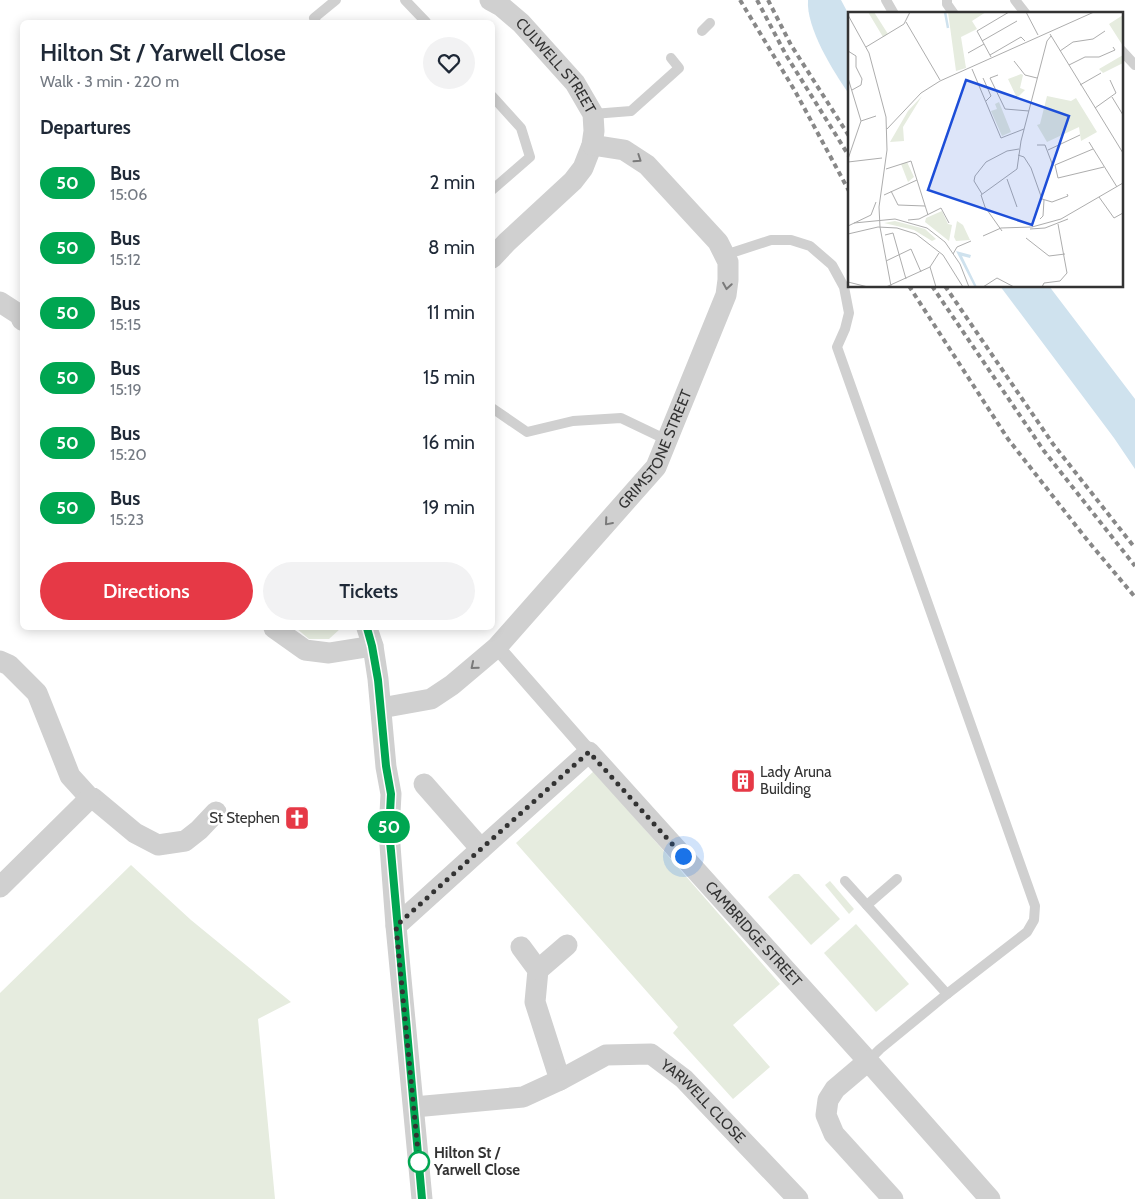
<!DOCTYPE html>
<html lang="en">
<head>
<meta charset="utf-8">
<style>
  body { margin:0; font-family:Cabin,sans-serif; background:#f2f2f3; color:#1f2937; height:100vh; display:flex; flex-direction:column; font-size:19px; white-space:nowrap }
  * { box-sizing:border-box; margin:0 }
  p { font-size:16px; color:#747a83 }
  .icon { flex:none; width:28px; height:28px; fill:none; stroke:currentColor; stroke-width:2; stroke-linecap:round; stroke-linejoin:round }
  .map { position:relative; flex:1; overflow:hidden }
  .side { position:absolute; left:20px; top:20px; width:475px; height:610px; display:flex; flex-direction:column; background:#fff; border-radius:8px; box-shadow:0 2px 12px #0003 }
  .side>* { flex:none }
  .badge { padding:0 10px; border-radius:16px; font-size:18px; line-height:32px }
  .you { position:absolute; width:25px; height:25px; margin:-12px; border:4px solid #fff; border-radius:50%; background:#1a73e8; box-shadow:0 0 0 8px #1a73e833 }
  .map>.badge { position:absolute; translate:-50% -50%; box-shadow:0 0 0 2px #fff }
  h2 { padding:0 20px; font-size:19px; line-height:45px }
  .round { display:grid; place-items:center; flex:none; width:52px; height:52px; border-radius:26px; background:#f2f2f3 }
  .summary { display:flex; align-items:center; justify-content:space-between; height:85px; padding:0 20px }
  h1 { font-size:24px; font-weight:600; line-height:38px }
  .action { display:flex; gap:10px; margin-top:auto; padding:10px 20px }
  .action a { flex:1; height:58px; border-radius:30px; background:#e63946; color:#fff; font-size:20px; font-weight:600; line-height:58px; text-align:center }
  .action a+a { background:#f2f2f3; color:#1f2937 }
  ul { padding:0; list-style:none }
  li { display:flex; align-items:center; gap:15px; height:65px; padding:0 20px }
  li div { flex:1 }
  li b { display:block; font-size:19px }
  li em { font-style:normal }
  li .badge { min-width:55px; font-weight:700; text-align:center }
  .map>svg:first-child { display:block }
</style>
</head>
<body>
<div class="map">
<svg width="1135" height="1199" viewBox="0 0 1135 1199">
  <rect width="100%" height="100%" fill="#fff"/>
  <g fill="#e6ecdf">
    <path d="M296,628H341L329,639H309Z"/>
    <path d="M594,771L780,984L733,1025L770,1067L733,1099L673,1033L678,1027L516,843Z"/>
    <path d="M131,865L191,920L291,1002L258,1019L275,1199H0V993Z"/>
    <path d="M794,874H799L840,919L811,945L768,897Z"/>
    <path d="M830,881L854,909L849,914L825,885Z"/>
    <path d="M856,924L909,984L876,1012L824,953Z"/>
  </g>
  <g fill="#cfe2ee">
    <path d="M808,0H841L849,15V94C833,71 806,28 808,0Z"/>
    <path d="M1000,286H1049L1135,399V469L1114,438Z"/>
  </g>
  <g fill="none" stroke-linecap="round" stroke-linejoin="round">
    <g stroke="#d0d0d0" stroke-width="10">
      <path d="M405,0L426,22"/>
      <path d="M886,0L894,14"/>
      <path d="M947,0V4L954,14"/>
      <path d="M1015,0L1026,14"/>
      <path d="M316,22L314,18L336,0"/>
      <path d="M702,31L710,23"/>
      <path d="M1121,50L1135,65"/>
      <path d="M492,96L521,128L530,157L492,190"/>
      <path d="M593,114L631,111L679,68L671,58"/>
      <path d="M725,255L771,240H791L810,246L832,265L844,287L849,313L845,329L837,347L1035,906L1034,920L1027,932L947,994"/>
      <path d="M492,408L527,432L573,421L621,418L667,440"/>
      <path d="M845,881L947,994L880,1049L868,1061"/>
      <path d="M867,905L897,879"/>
    </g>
    <path stroke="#d0d0d0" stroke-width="15" d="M497,647L589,752"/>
    <g stroke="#d0d0d0" stroke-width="21">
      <path id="s1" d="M490,0L501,6L521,23L575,83L593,114L594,131L592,145L583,168L573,181L507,242L492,258"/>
      <path d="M0,302L20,315L22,320"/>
      <path d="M274,628L305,650L329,653L373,646"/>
      <path d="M367,628L373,646L378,679L386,767L391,794L389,832L396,926L422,1199"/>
      <path d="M0,661L9,665L37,693L55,738L70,776L90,798H93L135,833L158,845L185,841L199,830L216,812"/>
      <path id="s2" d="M381,708L431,699L452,685L497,647L656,467L726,295L728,280V262L718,242L647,165L624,150L592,145"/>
      <path d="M424,784L481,849"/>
      <path d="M0,887L90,798"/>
      <path id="s3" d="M396,926L481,849L589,752L868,1061L990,1199"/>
      <path d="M521,947L538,970L535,1002L560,1080"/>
      <path d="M538,970L567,945"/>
      <path d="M868,1061L835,1089L828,1100L826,1115L834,1134L893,1199"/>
      <path id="s4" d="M414,1107L523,1097L560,1080L606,1055L651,1054L684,1079L798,1199"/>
    </g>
    <g stroke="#888" stroke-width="4" stroke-dasharray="5 4" stroke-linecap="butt">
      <path d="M740,0L795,91L849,191"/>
      <path d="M757,0L786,55L849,156"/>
      <path d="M768,0L791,45L849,136"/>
      <path d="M909,286L1008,439L1088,541L1135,597"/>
      <path d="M932,286L1044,451L1135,566"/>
      <path d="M945,286L1053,444L1135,548"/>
    </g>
  </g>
  <defs><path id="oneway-chevron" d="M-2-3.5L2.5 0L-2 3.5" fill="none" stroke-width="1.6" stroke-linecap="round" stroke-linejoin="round" transform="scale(1.25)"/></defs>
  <g stroke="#7a7a7a">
    <use href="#oneway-chevron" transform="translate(638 159) rotate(34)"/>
    <use href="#oneway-chevron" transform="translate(727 286) rotate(99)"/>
    <use href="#oneway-chevron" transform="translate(608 522) rotate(131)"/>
    <use href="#oneway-chevron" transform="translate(474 666) rotate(140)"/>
  </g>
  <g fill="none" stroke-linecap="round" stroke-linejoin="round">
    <defs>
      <path id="line" d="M367,628L372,646L378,680L386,766L391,794L389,832L391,851L422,1199"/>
    </defs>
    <use href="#line" stroke="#fff" stroke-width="11"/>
    <use href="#line" stroke="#00a651" stroke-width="8"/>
    <path stroke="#333" stroke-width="5" stroke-dasharray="0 9" d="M419,1162L396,926L481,849L589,752L683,856"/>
  </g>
  <defs>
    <symbol id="building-square" viewBox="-11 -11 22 22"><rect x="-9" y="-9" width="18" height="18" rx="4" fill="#e63946" stroke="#fff"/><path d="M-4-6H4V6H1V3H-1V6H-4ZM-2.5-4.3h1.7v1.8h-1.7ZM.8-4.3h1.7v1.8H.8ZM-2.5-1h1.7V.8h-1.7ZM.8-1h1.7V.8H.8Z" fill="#fff"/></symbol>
    <symbol id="church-square" viewBox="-11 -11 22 22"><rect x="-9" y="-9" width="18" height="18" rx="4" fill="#e63946" stroke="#fff"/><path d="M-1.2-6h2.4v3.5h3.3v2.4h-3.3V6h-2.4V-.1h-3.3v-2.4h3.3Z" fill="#fff"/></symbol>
  </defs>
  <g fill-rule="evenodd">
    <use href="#building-square" x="729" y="767" width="28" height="28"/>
    <use href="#church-square" x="283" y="804" width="28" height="28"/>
  </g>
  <circle fill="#fff" stroke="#00a651" stroke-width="2.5" cx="419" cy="1162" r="10"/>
  <g text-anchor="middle" stroke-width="5" stroke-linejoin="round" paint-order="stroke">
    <g font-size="15" fill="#333" stroke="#fff">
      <text dy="5" stroke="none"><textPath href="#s1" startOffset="94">CULWELL STREET</textPath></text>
      <text dy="5" stroke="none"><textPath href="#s2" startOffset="390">GRIMSTONE STREET</textPath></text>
      <text dy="5" stroke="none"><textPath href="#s3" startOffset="505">CAMBRIDGE STREET</textPath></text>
      <text dy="5" stroke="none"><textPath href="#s4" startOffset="318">YARWELL CLOSE</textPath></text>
    </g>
    <g font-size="15" fill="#333" stroke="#fff" text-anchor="start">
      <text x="760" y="777">Lady Aruna<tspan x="760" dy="17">Building</tspan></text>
      <text x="280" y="823" text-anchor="end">St Stephen</text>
    </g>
    <g font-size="15" font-weight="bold" fill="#333" stroke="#fff" text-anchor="start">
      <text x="434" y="1158">Hilton St /<tspan x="434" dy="17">Yarwell Close</tspan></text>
    </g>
  </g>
  <g transform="translate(848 12)">
    <rect width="275" height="275" fill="#fff"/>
    <path d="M20,0H26L40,22L35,25ZM100,0H138L124,9L129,17L113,25L118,56L108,59ZM275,3V34L261,12ZM275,43V51L255,61L251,57ZM173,62L175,63L172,76L177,78L169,86L160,67ZM74,84L55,115L56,129L42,130L60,99ZM199,84L223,89L228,86L249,120L233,129L231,115L199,130L189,113L192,112ZM151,90L163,120L154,124L143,99L149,97L147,92ZM59,150L66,165L60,170L53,152ZM94,199L100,212L104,213L101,229L77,210L78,206ZM47,209L77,217L88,227L84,229L66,218L36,211ZM109,209L115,213L122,228L108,229L106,225Z" fill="#e6ecdf"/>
    <path d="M108,239L123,243L122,246L114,244L129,275L126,274Z" fill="#cfe2ee"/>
    <path fill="none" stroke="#cfe2ee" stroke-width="2.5" d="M97,0L100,16"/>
    <path fill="none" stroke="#adadad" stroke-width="1" d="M178,0L190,23M0,3L21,41L38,105L39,138L31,195L32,215M58,10L92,68M202,22L275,141M134,29L169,9M18,35L56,12L62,0M0,39L8,44V55L14,67L13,73L4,78M212,39L225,30L245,27L257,19M120,41L136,32M142,43L173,25L177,29M143,45L129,19L161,0M166,49L177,63L189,66M221,53L237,45H251L267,38L265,35M124,57L153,126L176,117M150,63L142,66L157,97L181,99M0,66L13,109L0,147M135,66L143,84L138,89M232,73L253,61M264,85L275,103M247,96L268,81L262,68M13,109L28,104M39,117L73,81L92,69L246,0M241,130L269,175M189,133H197L205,154M245,137L207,153L210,166L256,155M200,138L232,123M170,143L176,145L183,156L194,187L204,190L220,184L219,182M0,150L34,146M38,157L63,149L80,203M159,167L169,195M43,179L50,193L77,194M134,182L126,169L127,164L138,150L159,139L171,137M36,183L69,168M251,185L266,206L275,201M192,207L195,204L196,188M60,208L71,207L93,196L101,211M6,211L47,207L79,216L97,230L112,252L121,275M0,214L23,203L28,190M32,215L43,274M182,217L197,216L220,207M154,219L137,195L133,183L169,157L173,129L199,29L203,24M0,222L30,215L49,216L68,222L95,243L115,275M37,223L45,221L58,267M135,224L153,216L184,215L213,207L275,171M178,226L201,244L217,242M105,242L109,235L123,229M38,249L63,237L73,260M82,255L88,275M0,270L20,275M38,275L82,255L91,241M135,275L149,266L166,275M194,275L196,271L212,269L219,261L210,212"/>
    <path fill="#1d4ed8" fill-opacity="0.15" stroke="#1d4ed8" stroke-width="2.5" d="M118,68L221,104L184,213L80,178Z"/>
    <rect width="275" height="275" fill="none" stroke="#333" stroke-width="2.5"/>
  </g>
</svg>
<div class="you" style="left:683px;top:856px"></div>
<b class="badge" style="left:389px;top:827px;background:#00a651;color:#fff">50</b>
<section class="side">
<div class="summary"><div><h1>Hilton St / Yarwell Close</h1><p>Walk · 3 min · 220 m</p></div><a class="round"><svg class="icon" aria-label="heart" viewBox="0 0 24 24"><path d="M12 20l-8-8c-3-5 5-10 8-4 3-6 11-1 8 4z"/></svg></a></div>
<h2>Departures</h2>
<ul>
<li><span class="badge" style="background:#00a651;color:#fff">50</span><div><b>Bus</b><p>15:06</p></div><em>2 min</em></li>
<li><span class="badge" style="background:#00a651;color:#fff">50</span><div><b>Bus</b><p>15:12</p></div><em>8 min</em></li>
<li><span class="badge" style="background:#00a651;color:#fff">50</span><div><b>Bus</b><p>15:15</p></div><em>11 min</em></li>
<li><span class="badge" style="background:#00a651;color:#fff">50</span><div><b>Bus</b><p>15:19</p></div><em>15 min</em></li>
<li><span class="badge" style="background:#00a651;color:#fff">50</span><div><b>Bus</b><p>15:20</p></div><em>16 min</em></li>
<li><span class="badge" style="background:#00a651;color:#fff">50</span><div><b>Bus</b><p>15:23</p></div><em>19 min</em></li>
</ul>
<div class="action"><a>Directions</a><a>Tickets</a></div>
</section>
</div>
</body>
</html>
